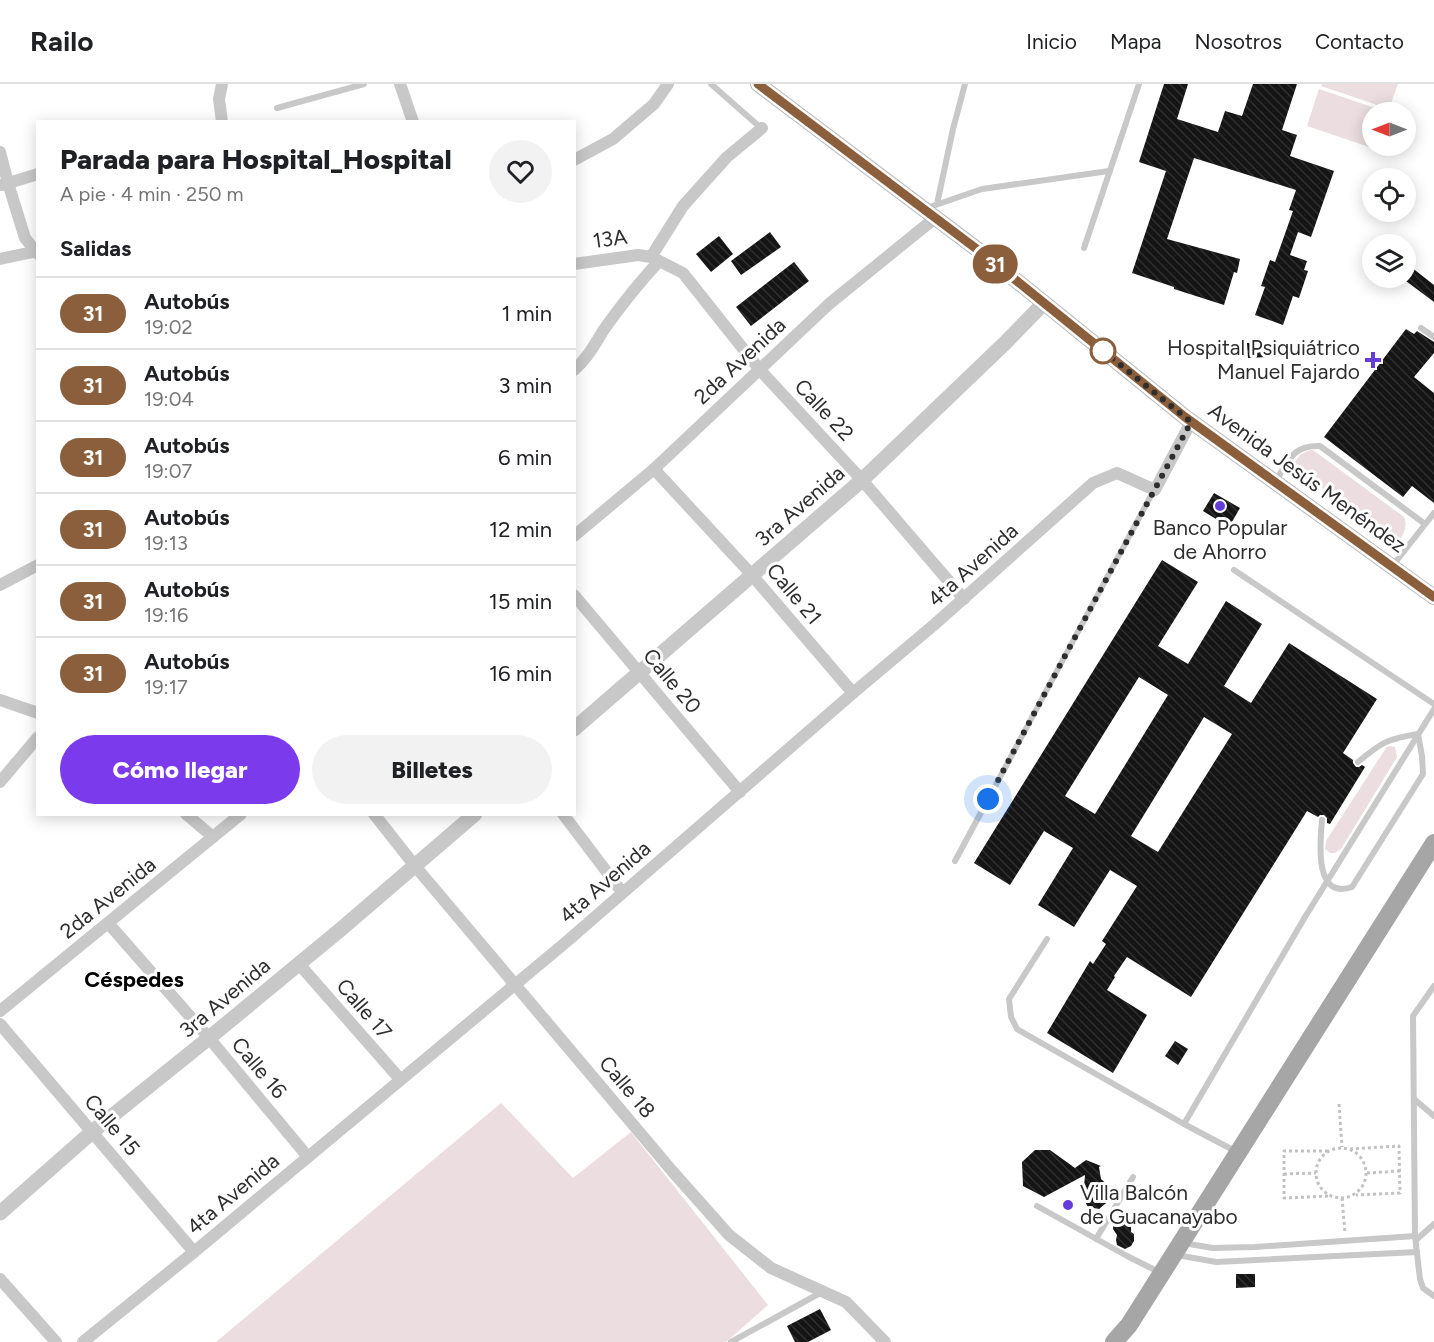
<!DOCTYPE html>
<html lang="es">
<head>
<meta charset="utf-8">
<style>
  body { margin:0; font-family:Figtree,sans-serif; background:#f2f2f2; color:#202124; height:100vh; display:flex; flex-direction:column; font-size:22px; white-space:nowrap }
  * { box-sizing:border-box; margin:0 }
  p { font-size:20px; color:#757577 }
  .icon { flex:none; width:33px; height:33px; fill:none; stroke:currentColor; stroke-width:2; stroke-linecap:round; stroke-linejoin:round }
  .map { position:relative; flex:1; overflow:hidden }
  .details { position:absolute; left:36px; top:36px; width:540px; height:696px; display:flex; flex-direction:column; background:#fff; border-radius:0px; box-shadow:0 3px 15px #0003 }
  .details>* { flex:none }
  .badge { padding:0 12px; border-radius:20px; font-size:21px; line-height:39px }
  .needle { width:39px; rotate:270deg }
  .fabs { position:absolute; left:1362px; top:18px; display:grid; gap:12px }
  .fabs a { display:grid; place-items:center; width:54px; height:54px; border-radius:50%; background:#fff; box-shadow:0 3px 15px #0003; font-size:30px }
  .you { position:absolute; width:30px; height:30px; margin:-15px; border:4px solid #fff; border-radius:50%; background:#1a73e8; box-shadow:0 0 0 9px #1a73e833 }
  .map>.badge { position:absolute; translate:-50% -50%; box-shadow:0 0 0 3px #fff }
  h2 { padding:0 24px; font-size:22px; line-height:54px }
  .round { display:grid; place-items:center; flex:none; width:63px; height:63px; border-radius:32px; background:#f2f2f2 }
  .summary { display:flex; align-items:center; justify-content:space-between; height:102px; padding:0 24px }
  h1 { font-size:28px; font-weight:800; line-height:45px }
  .primary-button { display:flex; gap:12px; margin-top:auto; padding:12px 24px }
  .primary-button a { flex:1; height:69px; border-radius:36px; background:#7c3aed; color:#fff; font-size:24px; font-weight:800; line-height:69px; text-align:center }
  .primary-button a+a { background:#f2f2f2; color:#202124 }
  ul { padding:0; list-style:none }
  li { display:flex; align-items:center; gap:18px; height:72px; padding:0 24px; border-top:2px solid #e0e0e0 }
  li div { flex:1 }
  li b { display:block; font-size:22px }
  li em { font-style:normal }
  li .badge { min-width:66px; font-weight:700; text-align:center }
  header { display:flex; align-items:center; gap:36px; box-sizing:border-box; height:84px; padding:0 30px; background:#fff; border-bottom:2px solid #e0e0e0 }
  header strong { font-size:28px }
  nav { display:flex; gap:33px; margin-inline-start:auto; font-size:21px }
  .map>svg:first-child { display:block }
</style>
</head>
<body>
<header>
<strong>Railo</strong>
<nav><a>Inicio</a><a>Mapa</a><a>Nosotros</a><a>Contacto</a></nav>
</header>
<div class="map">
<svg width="1434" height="1258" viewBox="0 0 1434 1258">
  <defs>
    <pattern id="building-back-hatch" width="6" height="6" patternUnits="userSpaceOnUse" patternTransform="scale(1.5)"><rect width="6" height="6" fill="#151515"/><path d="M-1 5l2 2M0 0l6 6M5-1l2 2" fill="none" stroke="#2f2f2f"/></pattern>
  </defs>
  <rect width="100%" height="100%" fill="#fff"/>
  <g fill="#ebdde0">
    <path d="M1322,0H1398L1389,25L1321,2Z"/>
    <path d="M1319,5L1387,28H1372V62H1376L1375,65L1307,42Z"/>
    <path d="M1313,366L1404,433C1408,444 1403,450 1398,459L1292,382C1298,373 1302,367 1313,366Z"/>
    <path d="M1391,662L1395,663L1397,673L1341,765L1335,769H1330L1325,765L1326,757L1384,667L1387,663Z"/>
    <path d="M501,1019L573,1094L631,1048L768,1221L726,1258H216Z"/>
  </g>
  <g fill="url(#building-back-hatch)" fill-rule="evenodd">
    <path d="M1164,0H1188L1177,35L1218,48L1225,27L1242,32L1253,0H1297L1282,46L1297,51L1290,72L1334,87L1311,153L1298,148L1290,171L1307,177L1304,186L1308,187L1299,214L1293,212L1283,241L1255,231L1265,203L1261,202L1270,176L1275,178L1293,127L1289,126L1296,106L1194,74L1167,155L1240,175L1237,189L1234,188L1224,221L1174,205V203L1132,189L1166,87L1139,78Z"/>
    <path d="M770,148L781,163L741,191L731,177Z"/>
    <path d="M719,152L733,170L711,188L696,170Z"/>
    <path d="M794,178L809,197L751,242L736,223Z"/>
    <path d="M1411,183L1434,201V218L1402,194H1406V190Z"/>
    <path d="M1406,245L1414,250L1417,247L1434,258V269L1414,293L1434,309V419L1412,402L1403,413L1324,353Z"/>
    <path d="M1266,258L1267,273L1248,274L1247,259Z"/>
    <path d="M1214,409L1240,424L1229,443L1203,427Z"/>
    <path d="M1162,476L1198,498L1158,562L1188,580L1226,517L1262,540L1224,602L1251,619L1289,559L1377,615L1343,669L1353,676V679L1356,683H1359L1362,681L1365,683L1330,740L1327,739V734L1324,731H1320L1318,733L1307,727L1191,913L1127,873L1114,892L1115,893L1107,906L1147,931L1113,989L1047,949L1090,877L1093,880L1106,860L1102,857L1137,802L1110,786L1074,843L1038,821L1073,764L1044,747L1010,801L974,779ZM1139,593L1168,611L1095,730L1065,712ZM1204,633L1232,650L1158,768L1131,752Z"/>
    <path d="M1175,957L1188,965L1178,981L1165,972Z"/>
    <path d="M1035,1066H1050L1075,1084L1086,1076L1101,1082L1099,1083L1101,1095L1111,1104V1115L1099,1125L1088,1123L1083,1114L1085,1091L1044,1113L1023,1102L1022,1078Z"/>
    <path d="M1122,1135L1127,1136L1131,1140V1148L1134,1150V1157L1131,1162L1125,1165L1117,1161L1116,1156L1117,1151L1113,1145L1114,1137Z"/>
    <path d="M1236,1190H1255V1203L1236,1204Z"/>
    <path d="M820,1225L831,1246L808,1258H795L787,1242Z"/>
  </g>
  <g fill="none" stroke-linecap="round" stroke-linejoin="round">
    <g stroke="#c2c2c2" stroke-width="3" stroke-dasharray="3 3" stroke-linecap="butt">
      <path d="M1339,1020L1342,1063"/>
      <circle cx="1341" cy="1089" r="25"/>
      <path d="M1350,1065L1399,1062L1400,1109L1356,1111"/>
      <path d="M1328,1067H1284V1114L1330,1112"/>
      <path d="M1367,1089L1400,1087"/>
      <path d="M1284,1090L1316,1089"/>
      <path d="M1342,1114L1345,1149"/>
    </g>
    <g stroke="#c8c8c8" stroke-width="6">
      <path d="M711,0L761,44"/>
      <path d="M277,24L364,0"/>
      <path d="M937,120L953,45L965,0"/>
      <path d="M927,124L982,105L1109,87"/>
      <path d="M1084,164L1139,0"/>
      <path d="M1421,244L1434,253"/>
      <path d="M1275,398C1289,377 1292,361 1320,362L1425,440"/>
      <path d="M1394,480L1434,429"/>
      <path d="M1234,486L1434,620"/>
      <path d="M1322,736C1320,759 1314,816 1352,803L1423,690L1422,672L1418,650C1387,655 1382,658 1358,678"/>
      <path d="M955,777L1154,406"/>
      <path d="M1047,855L1009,915L1011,933L1017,945L1184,1040L1235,1067"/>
      <path d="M1434,902L1413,932L1415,1152L1420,1195L1423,1204L1434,1212"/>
      <path d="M1414,1015L1434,1032"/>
      <path d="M1184,1040L1305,833L1434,625"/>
      <path d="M1037,1122L1127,1172L1159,1188"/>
      <path d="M1096,1155L1133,1093"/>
      <path d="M1416,1156L1434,1140"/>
      <path d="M1183,1159L1213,1164L1255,1163L1415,1152"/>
      <path d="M1177,1171L1216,1178L1417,1168"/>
      <path d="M731,1258L822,1208"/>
    </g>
    <g stroke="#c8c8c8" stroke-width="12">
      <path d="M222,0L219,15L222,38"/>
      <path d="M400,0L413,38"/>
      <path d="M0,68L8,99L25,154L38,170"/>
      <path d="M574,76L613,55L654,20L668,0"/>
      <path d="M2,101L38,90"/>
      <path d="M651,173L683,122L727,73L762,44"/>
      <path d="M0,175L38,167"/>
      <path d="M574,180L638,171L651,173L683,189L760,286L862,396L964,515"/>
      <path d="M574,286C589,273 595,259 605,244C622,220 639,199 659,177"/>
      <path d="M654,385L752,491L853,609"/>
      <path d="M574,452L654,385L829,220L935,134"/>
      <path d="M0,501L38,481"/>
      <path d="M574,511L740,708"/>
      <path d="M0,616L38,629"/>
      <path d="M0,698L38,653"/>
      <path d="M186,730L213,753"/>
      <path d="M374,730L415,782L673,1088L729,1151L771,1184L846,1218L885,1258"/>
      <path d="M563,730L622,808"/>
      <path d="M108,839L209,954L308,1073"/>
      <path d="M299,880L400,995"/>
      <path d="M0,927L241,730"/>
      <path d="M0,940L194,1168"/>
      <path d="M0,1195L56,1258"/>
      <path d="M83,1258L194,1168L565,859L853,609L935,540L1093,399L1117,389L1155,406L1191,338"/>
    </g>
    <g stroke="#c8c8c8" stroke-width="15">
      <path d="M574,645L862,396L1004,260L1044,219"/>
      <path d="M0,1129L92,1048L209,954L340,846L475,730"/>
    </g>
    <path stroke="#b8b8b8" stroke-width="16" d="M758,0L986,172L1185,333L1434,513"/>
    <path stroke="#a6a6a6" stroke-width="18" d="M1114,1258L1129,1241L1434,759"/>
  </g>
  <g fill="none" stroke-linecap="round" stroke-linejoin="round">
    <defs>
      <path id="line" d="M758,0L986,172L1185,333L1434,513"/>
    </defs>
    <use href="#line" stroke="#fff" stroke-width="14"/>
    <use href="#line" stroke="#8b5e3c" stroke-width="9"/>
    <path stroke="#2e2e2e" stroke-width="6" stroke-dasharray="0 10.8" d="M988,715L1191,338L1097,262L1103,267"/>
  </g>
  <circle fill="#fff" stroke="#8b5e3c" stroke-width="3" cx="1103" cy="267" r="12"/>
  <g fill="#643dd9" stroke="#fff" stroke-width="2">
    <path d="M1370 267h6v6h6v6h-6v6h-6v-6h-6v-6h6z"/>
    <circle cx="1220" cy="422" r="6"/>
    <circle cx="1068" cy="1121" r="6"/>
  </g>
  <g text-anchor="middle" stroke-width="6" stroke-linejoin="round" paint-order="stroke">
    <g font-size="21" fill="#2e2e2e" stroke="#fff">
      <text transform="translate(610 155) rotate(-8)" y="7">13A</text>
      <text transform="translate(740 277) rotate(-43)" y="7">2da Avenida</text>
      <text transform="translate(824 326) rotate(47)" y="7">Calle 22</text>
      <text transform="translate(1307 394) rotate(36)" y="7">Avenida Jesús Menéndez</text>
      <text transform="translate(800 422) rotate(-41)" y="7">3ra Avenida</text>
      <text transform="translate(973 481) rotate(-42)" y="7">4ta Avenida</text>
      <text transform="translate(794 510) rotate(50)" y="7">Calle 21</text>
      <text transform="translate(672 597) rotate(50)" y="7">Calle 20</text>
      <text transform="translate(605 798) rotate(-41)" y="7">4ta Avenida</text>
      <text transform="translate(108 814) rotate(-39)" y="7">2da Avenida</text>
      <text transform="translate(225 914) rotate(-40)" y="7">3ra Avenida</text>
      <text transform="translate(364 925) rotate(49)" y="7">Calle 17</text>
      <text transform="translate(259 984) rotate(50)" y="7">Calle 16</text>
      <text transform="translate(627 1003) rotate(50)" y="7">Calle 18</text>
      <text transform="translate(112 1041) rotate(50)" y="7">Calle 15</text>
      <text transform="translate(233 1110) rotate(-40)" y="7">4ta Avenida</text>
    </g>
    <g font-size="21" fill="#2e2e2e" stroke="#fff" text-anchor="end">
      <text x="1360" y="271">Hospital Psiquiátrico<tspan x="1360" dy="24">Manuel Fajardo</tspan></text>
      <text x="1220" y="451" text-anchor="middle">Banco Popular<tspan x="1220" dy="24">de Ahorro</tspan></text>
      <text x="1080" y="1116" text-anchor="start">Villa Balcón<tspan x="1080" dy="24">de Guacanayabo</tspan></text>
    </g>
    <g font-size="22" font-weight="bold" fill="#000" stroke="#fff">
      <text x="134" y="903">Céspedes</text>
    </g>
  </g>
</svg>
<div class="fabs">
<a><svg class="needle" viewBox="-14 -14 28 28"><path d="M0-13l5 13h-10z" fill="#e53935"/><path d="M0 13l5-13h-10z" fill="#757577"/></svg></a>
<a><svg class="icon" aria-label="locate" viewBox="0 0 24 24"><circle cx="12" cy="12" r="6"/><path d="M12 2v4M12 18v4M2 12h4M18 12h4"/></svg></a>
<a><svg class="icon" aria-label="layers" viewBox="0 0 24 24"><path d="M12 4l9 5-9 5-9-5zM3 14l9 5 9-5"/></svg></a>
</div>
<div class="you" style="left:988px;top:715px"></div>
<b class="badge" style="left:995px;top:180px;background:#8b5e3c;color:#fff">31</b>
<section class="details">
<div class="summary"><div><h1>Parada para Hospital_Hospital</h1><p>A pie · 4 min · 250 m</p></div><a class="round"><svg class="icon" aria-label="heart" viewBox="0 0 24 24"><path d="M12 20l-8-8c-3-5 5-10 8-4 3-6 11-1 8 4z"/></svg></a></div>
<h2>Salidas</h2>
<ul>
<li><span class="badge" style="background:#8b5e3c;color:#fff">31</span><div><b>Autobús</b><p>19:02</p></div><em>1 min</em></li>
<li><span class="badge" style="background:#8b5e3c;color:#fff">31</span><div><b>Autobús</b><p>19:04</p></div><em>3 min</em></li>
<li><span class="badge" style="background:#8b5e3c;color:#fff">31</span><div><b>Autobús</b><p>19:07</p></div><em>6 min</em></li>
<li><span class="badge" style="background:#8b5e3c;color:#fff">31</span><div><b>Autobús</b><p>19:13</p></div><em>12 min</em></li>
<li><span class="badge" style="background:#8b5e3c;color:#fff">31</span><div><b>Autobús</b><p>19:16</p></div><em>15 min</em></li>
<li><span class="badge" style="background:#8b5e3c;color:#fff">31</span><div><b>Autobús</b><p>19:17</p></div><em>16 min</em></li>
</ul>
<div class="primary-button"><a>Cómo llegar</a><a>Billetes</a></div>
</section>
</div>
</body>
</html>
